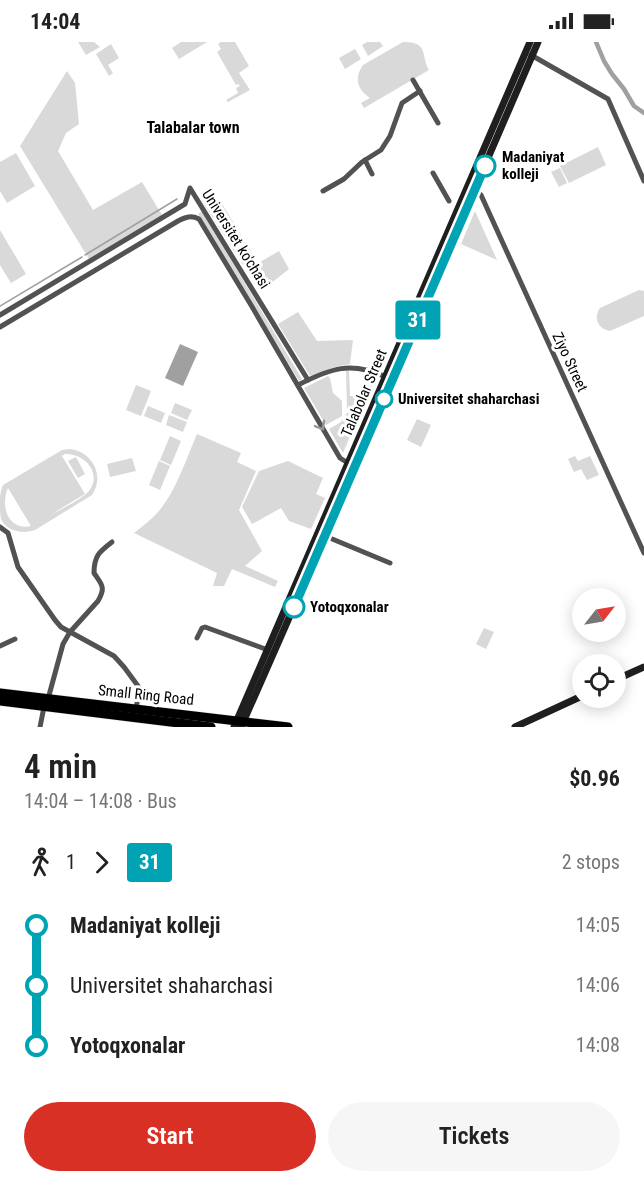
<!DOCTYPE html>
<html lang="en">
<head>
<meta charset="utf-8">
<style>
  body { margin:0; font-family:"Roboto Condensed",sans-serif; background:#f6f6f6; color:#222; height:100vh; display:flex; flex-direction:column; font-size:22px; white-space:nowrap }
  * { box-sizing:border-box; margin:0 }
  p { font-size:20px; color:#767676 }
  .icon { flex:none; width:33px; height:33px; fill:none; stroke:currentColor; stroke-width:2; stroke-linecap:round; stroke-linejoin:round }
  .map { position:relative; height:685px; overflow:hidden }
  .drawer { display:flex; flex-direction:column; background:#fff; flex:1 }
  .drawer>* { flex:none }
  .badge { padding:0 12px; border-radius:4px; font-size:21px; line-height:39px }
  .needle { width:39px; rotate:59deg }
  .buttons { position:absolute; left:572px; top:546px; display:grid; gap:12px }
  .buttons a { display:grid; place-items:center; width:54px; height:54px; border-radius:50%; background:#fff; box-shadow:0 3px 15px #0003; font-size:30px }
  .map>.badge { position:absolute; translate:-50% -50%; box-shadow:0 0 0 3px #fff }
  .legs { display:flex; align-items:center; gap:9px; height:66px; padding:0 24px; font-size:20px }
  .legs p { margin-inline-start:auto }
  .summary { display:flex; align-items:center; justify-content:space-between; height:102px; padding:0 24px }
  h1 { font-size:33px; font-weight:600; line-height:45px }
  .button { display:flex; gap:12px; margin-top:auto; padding:12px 24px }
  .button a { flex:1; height:69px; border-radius:36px; background:#d93025; color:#fff; font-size:24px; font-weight:600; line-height:69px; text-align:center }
  .button a+a { background:#f6f6f6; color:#222 }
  ul { padding:0 24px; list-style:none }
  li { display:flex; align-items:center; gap:21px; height:60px; font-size:22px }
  li i { display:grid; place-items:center; width:9px; height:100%; margin:0 8px; background:currentColor }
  li i::after { content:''; width:15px; height:15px; margin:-8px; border:4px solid; border-radius:50%; background:#fff }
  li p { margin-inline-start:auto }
  li:first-child i { background:linear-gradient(#0000 50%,currentColor 0) }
  li:last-child i { background:linear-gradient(currentColor 50%,#0000 0) }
  .status { display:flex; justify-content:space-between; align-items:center; height:42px; padding:0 30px; background:#fff; direction:ltr }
  .status svg { height:16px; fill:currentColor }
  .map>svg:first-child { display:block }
</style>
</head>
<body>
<div class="status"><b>14:04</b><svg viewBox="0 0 49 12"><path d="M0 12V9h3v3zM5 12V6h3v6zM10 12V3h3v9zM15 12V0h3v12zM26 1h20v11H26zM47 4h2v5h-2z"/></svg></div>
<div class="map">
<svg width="644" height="685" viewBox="0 0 644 685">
  <rect width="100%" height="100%" fill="#fff"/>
  <g fill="#d9d9d9" fill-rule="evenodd">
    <path d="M78,0H94L100,5L86,13Z"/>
    <path d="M181,0H207L179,17L172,6Z"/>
    <path d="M221,0H235L249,24L239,31L250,48L228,60L226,58L238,51L236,46L240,44L238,42L236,43L217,10L221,7L218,2Z"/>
    <path d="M367,0H380L383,4L368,14L362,3Z"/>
    <path d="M403,0C430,0 420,13 429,28L364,66L361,61L370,56C357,47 354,36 363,23Z"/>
    <path d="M111,2L119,16L108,23L113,31L109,34L96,12Z"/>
    <path d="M355,7L361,17L345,27L339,16Z"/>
    <path d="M67,29L75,41L79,82L66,91L58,109L93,168L142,140L162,173L89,217L20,104Z"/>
    <path d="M598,105L606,123L569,141L560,124Z"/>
    <path d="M16,111L35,144L7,161L0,149V120Z"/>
    <path d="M560,126L567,141L559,145L551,130Z"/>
    <path d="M206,156L207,158L221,160L255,216L243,223L202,159Z"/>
    <path d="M202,169L302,337L299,339L198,172Z"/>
    <path d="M475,169L497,218L461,202Z"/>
    <path d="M0,188L26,232L11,241L0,223Z"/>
    <path d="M279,209L289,227L260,250L246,228Z"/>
    <path d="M639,248L644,249V274L610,289C598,287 593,276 600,266Z"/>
    <path d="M298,270L317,299L353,298L350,322L335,325L310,334L278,282Z"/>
    <path d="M346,329H349L350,354H356L360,349L366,358L362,366L347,368Z"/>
    <path d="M366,331L376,335L366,356L363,351V335Z"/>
    <path d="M328,334L330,336L333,351L342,359V374L326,383L304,346Z"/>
    <path d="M136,343L151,349L141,374L126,368Z"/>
    <path d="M175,361L192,368L187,378L171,371Z"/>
    <path d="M148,364L165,371L161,381L144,374Z"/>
    <path d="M361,368L343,411L329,387L341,380L347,371Z"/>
    <path d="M169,373L187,380L183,390L166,383Z"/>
    <path d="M417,377L431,383L421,405L407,398Z"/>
    <path d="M197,392L241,411L237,420L256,429L239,468L262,509L245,524L278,539L275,545L232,527L224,544H213L217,531L134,491C144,483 154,476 162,465C177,446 187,415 197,392Z"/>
    <path d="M170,394L181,399L171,423L160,418Z"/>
    <path d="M70,407C93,410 105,434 92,453L35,488C23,492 7,490 1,477C0,473 0,467 0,462C0,455 0,450 3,443L62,408ZM65,412C86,411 104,434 87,451C80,458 60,468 50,473L85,452L62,414ZM8,446L31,484C8,489 0,464 8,446Z"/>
    <path d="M575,414L578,419L590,414L599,433L587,438L581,427L574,430L568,417Z"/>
    <path d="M76,415L85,432L78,436L68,419Z"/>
    <path d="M132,416L136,429L110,435L107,422Z"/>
    <path d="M159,419L170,424L160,448L149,443Z"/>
    <path d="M288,419L323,436L316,452L325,456L311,487L289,479L281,466L252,482L242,465L259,429Z"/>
    <path d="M484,586L494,590L486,607L476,602Z"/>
  </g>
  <path fill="#a0a0a0" d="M180,302L198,310L183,344L165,336Z"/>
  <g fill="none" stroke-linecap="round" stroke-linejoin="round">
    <g stroke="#a0a0a0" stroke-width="1.5">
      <path d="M85,213L177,157"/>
      <path d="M0,264L82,215"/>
    </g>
    <path stroke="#a0a0a0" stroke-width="4.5" d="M596,0L604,19L612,32L624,47L634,64L644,71"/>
    <defs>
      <g id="highway">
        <path d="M0,651L288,685"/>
        <path d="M0,659L211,685"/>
      </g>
    </defs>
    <use href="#highway" stroke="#dbdbdb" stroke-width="10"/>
    <g stroke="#525252" stroke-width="5">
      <path d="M531,13L608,57L644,139"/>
      <path d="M413,38L438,81"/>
      <path d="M365,118L372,132"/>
      <path d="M433,131L449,159"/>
      <path d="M474,146L481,153L644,511"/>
      <path d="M323,149L344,137L362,120L381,108L390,94L402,61L420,49"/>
      <path d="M0,273L185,162L190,146L308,338"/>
      <path d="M0,285L178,179C186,175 191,173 199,177L251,263L340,416L351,423"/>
      <path d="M298,343C331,326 351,319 386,335"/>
      <path d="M0,485L8,491L18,525L55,578L61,585L114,614L124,625L138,644L139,650L136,667"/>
      <path d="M325,494L390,521"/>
      <path d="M197,596L202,586L205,585L268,608"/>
      <path d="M0,604L15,597"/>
      <path d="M48,657L63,602L70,590L98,559C106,545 102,543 94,531C94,514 99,510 112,500"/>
      <path d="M40,685L44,665"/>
    </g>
    <g stroke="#1f1f1f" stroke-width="7">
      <path d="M615,638L644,625"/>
      <path d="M234,685L530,0"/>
      <path d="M241,685L325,494L538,0"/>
      <path d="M515,685L582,654"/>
    </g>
    <use href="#highway" stroke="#000" stroke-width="9"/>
  </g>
  <defs><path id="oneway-chevron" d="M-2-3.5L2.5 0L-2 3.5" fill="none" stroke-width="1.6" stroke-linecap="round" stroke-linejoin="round" transform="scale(1.5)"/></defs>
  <use stroke="#979797" href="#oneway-chevron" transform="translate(321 384) rotate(60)"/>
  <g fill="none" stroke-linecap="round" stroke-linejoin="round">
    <defs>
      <path id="line-1" d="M294,565L485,124"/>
    </defs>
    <use href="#line-1" stroke="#fff" stroke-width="14"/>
    <use href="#line-1" stroke="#00a3b4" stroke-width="9"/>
  </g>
  <g fill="#fff" stroke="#00a3b4" stroke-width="3">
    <circle cx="485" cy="124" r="10"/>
    <circle cx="384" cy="357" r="8"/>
    <circle cx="294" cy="565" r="10"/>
  </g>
  <g text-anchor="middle" stroke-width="6" stroke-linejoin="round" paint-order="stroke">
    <g font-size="15" font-weight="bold" fill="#000" stroke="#fff" text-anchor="start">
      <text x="502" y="120">Madaniyat<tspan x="502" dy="17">kolleji</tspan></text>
      <text x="398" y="362">Universitet shaharchasi</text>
      <text x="310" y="570">Yotoqxonalar</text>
    </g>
    <g font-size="15" fill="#000" stroke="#fff">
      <text transform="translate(236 197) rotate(58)" y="5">Universitet ko'chasi</text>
      <text transform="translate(570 320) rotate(65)" y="5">Ziyo Street</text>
      <text transform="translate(364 351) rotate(-67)" y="5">Talabolar Street</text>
      <text transform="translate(146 653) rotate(6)" y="5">Small Ring Road</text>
    </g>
    <g font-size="16" font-weight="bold" fill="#000" stroke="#fff">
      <text x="193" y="91">Talabalar town</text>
    </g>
  </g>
</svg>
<div class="buttons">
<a><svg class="needle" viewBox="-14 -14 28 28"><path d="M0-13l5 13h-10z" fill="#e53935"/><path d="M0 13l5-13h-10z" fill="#767676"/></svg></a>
<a><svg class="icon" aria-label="locate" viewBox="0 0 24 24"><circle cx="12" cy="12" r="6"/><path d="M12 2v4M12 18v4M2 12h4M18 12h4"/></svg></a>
</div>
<b class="badge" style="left:418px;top:278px;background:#00a3b4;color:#fff">31</b>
</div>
<section class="drawer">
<div class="summary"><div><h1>4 min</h1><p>14:04 – 14:08 · Bus</p></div><b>$0.96</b></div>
<div class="legs"><svg class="icon" aria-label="walk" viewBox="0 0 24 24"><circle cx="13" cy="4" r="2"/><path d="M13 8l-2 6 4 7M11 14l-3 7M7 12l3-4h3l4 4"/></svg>1<svg class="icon" aria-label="forward" viewBox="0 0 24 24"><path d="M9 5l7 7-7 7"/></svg><b class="badge" style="background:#00a3b4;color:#fff">31</b><p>2 stops</p></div>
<ul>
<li><i style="color:#00a3b4"></i><b>Madaniyat kolleji</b><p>14:05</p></li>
<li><i style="color:#00a3b4"></i><span>Universitet shaharchasi</span><p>14:06</p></li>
<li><i style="color:#00a3b4"></i><b>Yotoqxonalar</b><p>14:08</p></li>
</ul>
<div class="button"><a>Start</a><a>Tickets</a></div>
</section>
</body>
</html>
